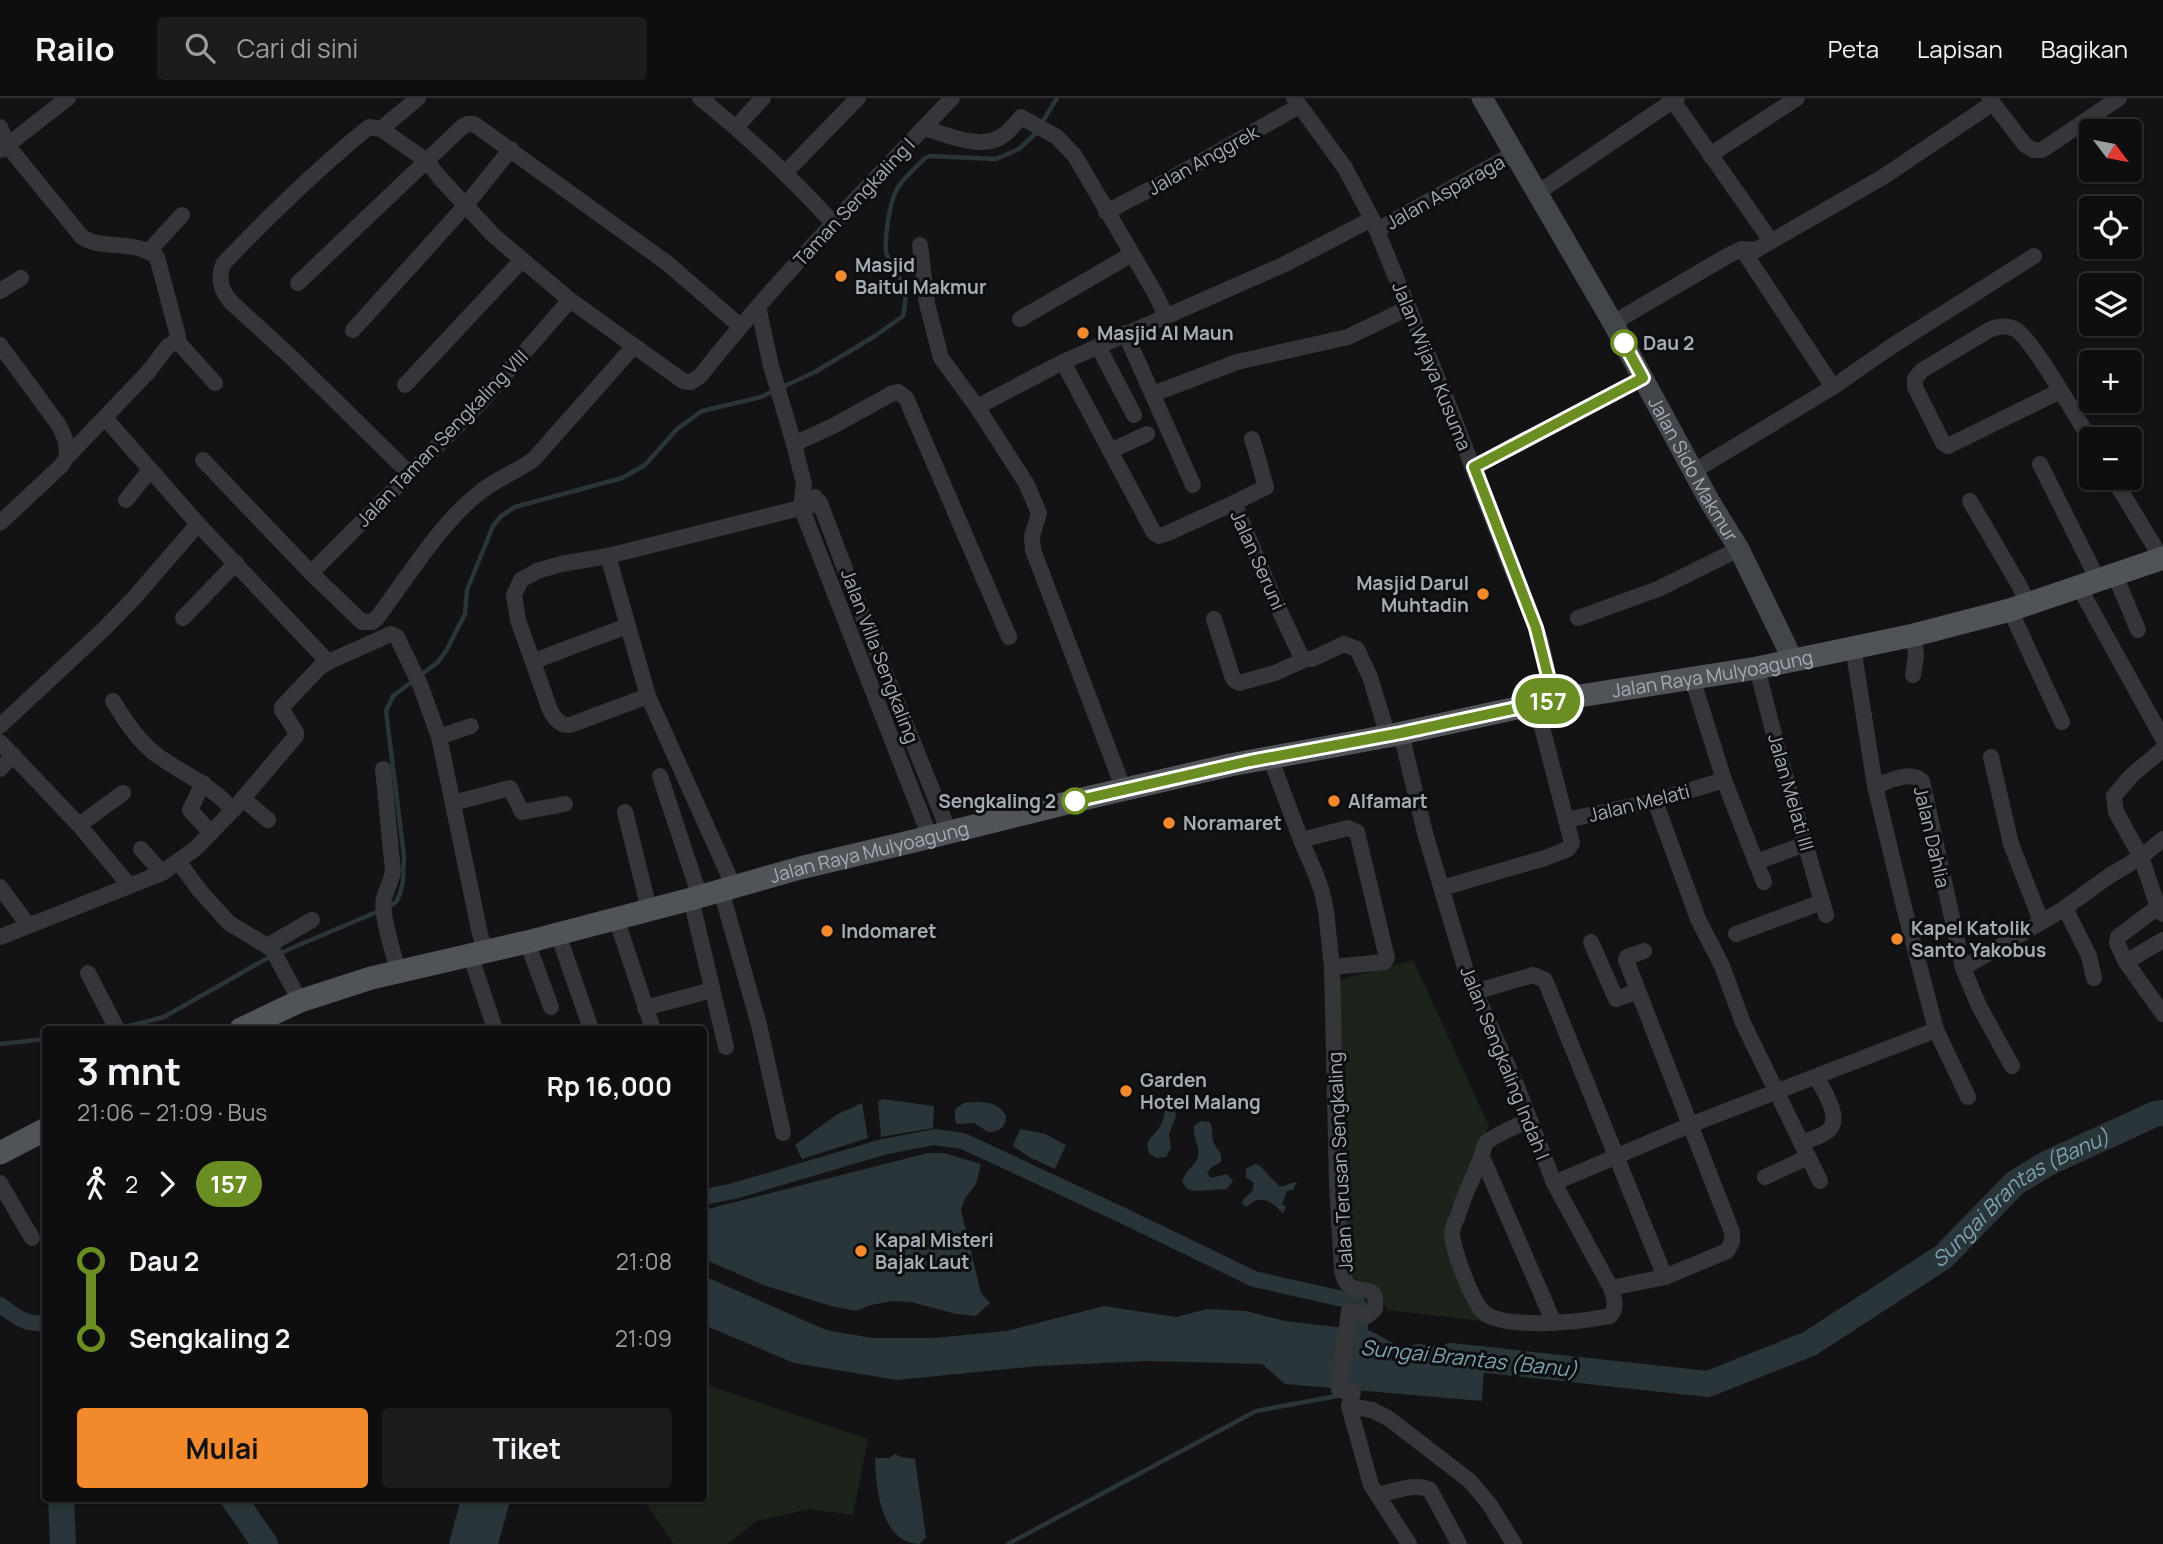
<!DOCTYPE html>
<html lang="id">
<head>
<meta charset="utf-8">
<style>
  body { margin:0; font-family:Manrope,sans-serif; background:#1c1c1e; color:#f1f3f6; height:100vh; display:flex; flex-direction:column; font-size:26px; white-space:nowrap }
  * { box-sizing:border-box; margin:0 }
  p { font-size:23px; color:#9b9c9f }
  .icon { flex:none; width:38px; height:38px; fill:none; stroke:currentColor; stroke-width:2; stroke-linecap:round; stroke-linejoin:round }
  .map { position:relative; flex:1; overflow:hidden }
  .panel { position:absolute; left:42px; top:928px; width:665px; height:476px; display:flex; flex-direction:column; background:#0e0e10; border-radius:7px; box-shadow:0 2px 5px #0004,0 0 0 2px #2e2e30 }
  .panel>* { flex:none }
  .badge { padding:0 14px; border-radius:23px; font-size:24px; line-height:46px }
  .needle { width:46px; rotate:122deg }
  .fabs { position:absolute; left:2079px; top:21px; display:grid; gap:14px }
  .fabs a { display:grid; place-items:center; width:63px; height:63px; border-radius:7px; background:#0e0e10; box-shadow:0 2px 5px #0004,0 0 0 2px #2e2e30; font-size:35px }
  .map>.badge { position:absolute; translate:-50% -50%; box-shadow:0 0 0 4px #fff }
  .legs { display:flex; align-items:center; gap:10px; height:77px; padding:0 35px; font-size:23px }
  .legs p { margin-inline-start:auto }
  .head { display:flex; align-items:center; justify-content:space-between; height:119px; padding:0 35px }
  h1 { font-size:38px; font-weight:700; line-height:52px }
  .action { display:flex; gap:14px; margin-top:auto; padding:14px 35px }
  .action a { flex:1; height:80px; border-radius:7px; background:#f2892d; color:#111; font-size:28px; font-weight:700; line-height:80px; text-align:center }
  .action a+a { background:#1c1c1e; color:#f1f3f6 }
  ul { padding:0 35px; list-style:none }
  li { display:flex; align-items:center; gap:24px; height:77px; font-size:26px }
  li i { display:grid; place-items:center; width:10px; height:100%; margin:0 9px; background:currentColor }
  li i::after { content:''; width:18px; height:18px; margin:-9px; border:5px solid; border-radius:50%; background:#0e0e10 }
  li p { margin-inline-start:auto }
  li:first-child i { background:linear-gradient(#0000 50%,currentColor 0) }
  li:last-child i { background:linear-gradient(currentColor 50%,#0000 0) }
  header { display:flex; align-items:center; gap:42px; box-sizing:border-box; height:98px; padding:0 35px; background:#0e0e10; border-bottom:2px solid #2e2e30 }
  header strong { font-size:33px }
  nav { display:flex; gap:38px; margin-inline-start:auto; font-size:24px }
  .search { width:490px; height:63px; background:#1c1c1e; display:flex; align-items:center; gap:18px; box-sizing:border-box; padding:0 24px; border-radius:7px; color:#9b9c9f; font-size:26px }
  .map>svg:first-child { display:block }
</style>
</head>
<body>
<header>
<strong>Railo</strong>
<div class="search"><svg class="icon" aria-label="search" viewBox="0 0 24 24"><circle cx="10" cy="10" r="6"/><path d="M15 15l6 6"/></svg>Cari di sini</div>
<nav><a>Peta</a><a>Lapisan</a><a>Bagikan</a></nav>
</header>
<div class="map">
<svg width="2163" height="1446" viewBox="0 0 2163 1446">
  <rect width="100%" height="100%" fill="#131315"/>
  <g fill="#1c231b">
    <path d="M1413,862L1489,1028L1450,1112L1447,1147L1482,1223L1388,1212L1380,1196L1349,1176L1339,882Z"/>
    <path d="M704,1286L868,1341L853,1417L809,1411L756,1423L728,1446H674L642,1400H704Z"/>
  </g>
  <g fill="#293538">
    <path d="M882,1001L934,1008L933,1030L881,1039L878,1004Z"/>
    <path d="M975,1004C988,1004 1000,1006 1006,1018C1006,1030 999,1034 988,1034L974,1025L957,1026L955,1023V1011L964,1005Z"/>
    <path d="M862,1005L868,1040L802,1061L795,1047L836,1017Z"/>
    <path d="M1170,1011L1175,1013L1176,1018L1169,1036L1171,1050L1166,1059L1156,1060L1149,1055C1144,1041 1153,1040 1159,1030C1162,1026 1164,1018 1165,1013Z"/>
    <path d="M1201,1023L1210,1024C1213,1031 1212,1036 1213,1043C1216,1052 1223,1053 1221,1064L1212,1069L1207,1075L1211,1080L1227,1076L1233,1083L1227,1091L1193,1093L1187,1091L1182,1084C1184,1073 1195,1069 1198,1058C1200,1048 1192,1039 1194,1028Z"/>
    <path d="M1020,1031L1045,1036L1066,1047L1055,1071L1029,1059L1013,1048Z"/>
    <path d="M928,1055H944L981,1066L976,1086L965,1100L961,1112L981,1195L990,1205L976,1218L956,1216L911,1204L892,1203L871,1207L856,1213L831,1208L766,1188L704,1161V1112Z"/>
    <path d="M1255,1066L1259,1067L1279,1088C1286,1089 1290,1084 1297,1084L1293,1092L1287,1093L1282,1107L1286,1108L1283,1116C1275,1106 1269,1101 1256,1102L1246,1109L1242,1105C1245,1096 1256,1096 1253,1084L1246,1080V1071Z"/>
    <path d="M704,1178L826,1232L872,1240H934L1006,1233L1104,1208L1176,1219L1207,1211L1246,1213L1285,1223L1371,1233L1400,1249L1419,1246L1485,1253L1482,1303L1285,1286L1262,1266L1148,1263L1038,1268L897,1282L794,1265L704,1227Z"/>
    <path d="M895,1356L901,1359L915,1361L926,1439L920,1446C881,1446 876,1390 875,1360H889Z"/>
    <path d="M461,1400H511L498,1446H449Z"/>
  </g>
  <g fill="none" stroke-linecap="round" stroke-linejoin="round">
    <g stroke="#293538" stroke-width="4.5">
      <path d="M387,810L396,804L400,796L403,783L404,758L386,613L393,598L438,564L446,553L465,516L467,492L493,428L501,418L515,409L622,380L645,367L677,331L702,313L761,299L815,274L875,238L903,218C911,185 898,184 887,157C883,145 890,104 896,93C902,80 916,70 925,60L930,58L996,61L1019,51L1035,36L1057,0"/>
      <path d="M121,930L164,919L266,861L379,813"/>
      <path d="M0,946L46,941"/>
      <path d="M1008,1446L1256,1313L1337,1298"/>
    </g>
    <g stroke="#293538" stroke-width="16">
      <path d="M704,1099L734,1093L883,1049L934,1039L963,1043L1126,1119L1254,1181L1356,1204L1361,1211L1359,1249"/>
      <path d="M0,1207C15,1217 26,1229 46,1224"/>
    </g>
    <g stroke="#293538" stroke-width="26">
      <path id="s1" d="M1451,1258L1708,1286L1809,1246L1943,1159L2015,1085L2048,1065L2155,1016L2163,1015"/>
      <path d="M61,1400L63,1446"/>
      <path d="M233,1400L265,1446"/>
    </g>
    <g stroke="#34363a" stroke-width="16">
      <path d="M700,0C750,40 790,78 833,125"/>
      <path d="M1294,0L1345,70L1372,121L1451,313L1508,462L1531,516L1541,544L1554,602"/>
      <path d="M1989,0L2025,47L2033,52H2042L2119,0"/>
      <path d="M1673,3L1771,143"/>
      <path d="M0,29L7,47L82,139C103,153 132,140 157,159L178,238L177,243L168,248L149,273L66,360L62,367L0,425"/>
      <path d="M736,29L763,0"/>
      <path d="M924,30C948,37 983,54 1005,36C1011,31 1016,25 1021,19L1057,39L1075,58L1155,195L1166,218"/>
      <path d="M381,31L418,0"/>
      <path d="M1,52L68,0"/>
      <path d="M1710,57L1797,0"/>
      <path d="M786,74L858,0"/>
      <path d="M1536,96L1677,0"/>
      <path d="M1106,114L1172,80L1299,8"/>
      <path d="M1377,132L1513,56"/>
      <path d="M920,147L927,206L941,260L977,309L1026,385L1039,415L1032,438L1033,452L1124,692"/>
      <path d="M1742,151L1833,289"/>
      <path d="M149,153L182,117"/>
      <path d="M298,185L462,29L468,26H474L667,165L740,228"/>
      <path d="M0,193L21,180"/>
      <path d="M758,208L771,268L794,346L804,386L801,409L930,739"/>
      <path d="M1020,221L1132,156"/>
      <path d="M1613,225L1727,158L1742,151L1756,152L1883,79L1987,9"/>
      <path d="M353,232L465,108L511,51"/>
      <path d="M1125,235L1193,387"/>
      <path d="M177,243L215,285"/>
      <path d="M0,247L58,326C64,337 69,347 66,360"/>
      <path d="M1098,248L1134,317"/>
      <path d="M1063,264L1154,435L1159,438L1168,435L1234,405L1274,501L1301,558L1306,561H1312L1344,546L1357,551L1370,579L1388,638"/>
      <path d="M405,287L522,162"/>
      <path d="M2060,293L1948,348L1943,345L1915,289V281L1921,273L1989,232C1998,228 2006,227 2015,231C2032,240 2078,322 2091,343"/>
      <path d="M1153,296L1237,264L1348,239L1408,210"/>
      <path d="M977,309L1063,264L1285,166L1372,121"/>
      <path d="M794,346L833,328L893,295L898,294L906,300L1009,539"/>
      <path d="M1110,353L1147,336"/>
      <path d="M203,362L311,475L362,524H372L376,521C406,482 440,425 479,395C495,381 517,374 534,361L634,248"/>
      <path d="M2040,366L2098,482"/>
      <path d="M1473,369L1643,280"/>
      <path d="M1694,373L1833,289L1892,248L2034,158"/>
      <path d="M410,376L290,258L231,204C221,193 217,179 224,165C270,117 317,71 369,29L381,31L427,63L440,80L494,138L570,202L683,283L691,284L700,278C778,180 866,91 952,0"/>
      <path d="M2113,380L2162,461"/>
      <path d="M815,399L820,405L875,550L949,734"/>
      <path d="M126,402L150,372"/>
      <path d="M1970,403L2019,487L2028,506"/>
      <path d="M1234,405L1266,389C1261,373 1258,358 1252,341"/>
      <path d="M608,458L648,598L734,789"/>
      <path d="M311,475L482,303L570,202"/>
      <path d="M2115,477L2138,532"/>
      <path d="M2079,489L2163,641"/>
      <path d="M2010,512L2062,624"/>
      <path d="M183,520L236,465"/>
      <path d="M1578,520L1658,491L1739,451"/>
      <path d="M1214,521L1232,578L1234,582L1239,585L1275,575L1306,561"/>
      <path d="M1853,549L1875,688C1890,683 1910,672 1922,683L1963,870L1979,908L2012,968"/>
      <path d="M534,563L627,528"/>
      <path d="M328,564L391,536L397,539L421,589L439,639L480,836L485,853"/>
      <path d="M1757,570L1780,660L1826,817"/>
      <path d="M1913,577L1916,558L1914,537"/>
      <path d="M1692,580L1724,682L1756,764L1805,746"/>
      <path d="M648,598L570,627C560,628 554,620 550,612L518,522L514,497L521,482L537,473L561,466L608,458L820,405"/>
      <path d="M113,603C126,624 138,643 158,658C184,676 212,688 233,712"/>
      <path d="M1536,606L1566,722L1655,703L1724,682"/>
      <path d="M0,628L104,531L134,500L198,426"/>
      <path d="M1401,635L1425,735L1466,873L1517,989L1554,1085L1611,1190C1614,1200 1618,1209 1610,1218C1580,1224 1514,1231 1487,1217C1474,1211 1452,1150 1452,1135C1452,1130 1455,1124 1457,1120C1463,1099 1473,1080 1481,1060C1483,1055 1483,1049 1486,1045C1492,1038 1519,1027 1529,1022"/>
      <path d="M439,639L471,628"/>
      <path d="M0,644L79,727L129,787"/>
      <path d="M2163,651L2131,678L2114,698L2116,714L2141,759L2158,809L2163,816"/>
      <path d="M1270,659L1301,742L1316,777L1322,794L1326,813L1332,869L1337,1086L1342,1173C1344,1179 1345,1185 1350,1188C1364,1197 1378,1185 1375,1211L1367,1218L1349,1213L1339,1292L1353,1294L1349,1308L1371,1387L1409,1446"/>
      <path d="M1991,659L2011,746L2041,823"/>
      <path d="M0,671L13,657"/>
      <path d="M383,671L393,773C391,783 387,791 384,800C380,816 394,856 398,873"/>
      <path d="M660,678L700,799"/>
      <path d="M203,685L190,712L211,735"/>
      <path d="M1875,688L1904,809L1936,932L1968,999"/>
      <path d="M243,701L268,722"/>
      <path d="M1655,703L1698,821L1722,868L1743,925L1820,1083"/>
      <path d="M453,705L510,690L522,714L565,706"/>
      <path d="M625,714L649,811"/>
      <path d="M79,727L123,695"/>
      <path d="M1301,742L1348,730L1357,734L1387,860L1384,864L1332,869"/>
      <path d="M141,751L162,775"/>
      <path d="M178,763L200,793L229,825L272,851L300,903"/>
      <path d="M1756,764L1764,784"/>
      <path d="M0,789L28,827"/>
      <path d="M1442,790L1545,760L1568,751L1572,745L1566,722"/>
      <path d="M721,792L759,927L783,1035"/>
      <path d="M691,801L726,949"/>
      <path d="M2158,809L2118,839L2117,845L2126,864L2163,842"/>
      <path d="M2065,810L2089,858L2094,880"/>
      <path d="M616,820L653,931"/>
      <path d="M558,836L591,931"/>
      <path d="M1736,836L1822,804"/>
      <path d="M0,839L162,775L178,763L195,751L233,712L296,638V634L282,612V609L319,570L328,564L198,426L105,320"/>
      <path d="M527,844L551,909"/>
      <path d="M1591,844L1616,901L1638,893"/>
      <path d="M267,848L312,822"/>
      <path d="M470,856L495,931"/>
      <path d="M2126,864L2163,916"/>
      <path d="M1963,870L2062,812L2109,778L2141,759L2163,741"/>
      <path d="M88,875L117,931"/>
      <path d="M1474,894L1533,877L1545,882L1665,1179"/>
      <path d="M645,910L712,892"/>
      <path d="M1801,1045C1810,1041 1821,1039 1828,1033C1843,1020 1823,993 1817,979"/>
      <path d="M1482,1059L1554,1225"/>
      <path d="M1765,1079L1808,1059"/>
      <path d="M0,1085L32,1140"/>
      <path d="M1554,1085L1690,1027L1936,932"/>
      <path d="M1611,1190L1665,1179L1727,1153L1732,1144V1134L1626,862L1627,859L1644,853"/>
      <path d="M1349,1308L1372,1312L1388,1320L1470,1383L1490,1407L1514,1446"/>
      <path d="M1378,1397C1393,1394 1416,1384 1430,1392L1459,1446"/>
    </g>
    <path stroke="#42454a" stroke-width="21" id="s2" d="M1482,0L1613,225L1710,404L1739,451L1793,562"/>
    <g stroke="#505459" stroke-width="23">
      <path id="s3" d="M241,931L300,903L371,880L527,844L691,801L800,770L918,742L1091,699L1230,667L1388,638L1554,602L1757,570L1914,537L2010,512L2163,460"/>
      <path d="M0,1055L46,1031"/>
    </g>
  </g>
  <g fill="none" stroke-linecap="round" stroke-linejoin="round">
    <defs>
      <path id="line-1" d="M1075,703L1250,663L1401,635L1554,602L1536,530L1474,369L1643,280L1624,245"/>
    </defs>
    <use href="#line-1" stroke="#fff" stroke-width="16"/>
    <use href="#line-1" stroke="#6b8e23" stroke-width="10"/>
  </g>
  <g fill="#f2892d" stroke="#0e0e10" stroke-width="2.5">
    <circle cx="841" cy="178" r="7"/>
    <circle cx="1083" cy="235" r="7"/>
    <circle cx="1483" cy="496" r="7"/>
    <circle cx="1334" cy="703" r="7"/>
    <circle cx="1169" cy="725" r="7"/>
    <circle cx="827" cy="833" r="7"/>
    <circle cx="1897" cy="841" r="7"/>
    <circle cx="1126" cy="993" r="7"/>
    <circle cx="861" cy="1153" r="7"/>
  </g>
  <g fill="#fff" stroke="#6b8e23" stroke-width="3.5">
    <circle cx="1624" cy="245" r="12"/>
    <circle cx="1075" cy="703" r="12"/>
  </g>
  <g text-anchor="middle" stroke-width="6" stroke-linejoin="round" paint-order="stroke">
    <g font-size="19" fill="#a4adb5" stroke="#0e0e10">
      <text transform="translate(1203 62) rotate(-29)" y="7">Jalan Anggrek</text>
      <text transform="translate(1445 94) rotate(-29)" y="7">Jalan Asparaga</text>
      <text transform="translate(854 104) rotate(-47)" y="7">Taman Sengkaling I</text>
      <text transform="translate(1432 268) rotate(68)" y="7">Jalan Wijaya Kusuma</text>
      <text transform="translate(442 340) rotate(-46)" y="7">Jalan Taman Sengkaling VIII</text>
      <text dy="7" stroke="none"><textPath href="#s2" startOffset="427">Jalan Sido Makmur</textPath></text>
      <text transform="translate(1258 462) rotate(66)" y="7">Jalan Seruni</text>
      <text transform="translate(880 558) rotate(69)" y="7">Jalan Villa Sengkaling</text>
      <text dy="7" stroke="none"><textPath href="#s3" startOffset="1516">Jalan Raya Mulyoagung</textPath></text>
      <text transform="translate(1791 694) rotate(74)" y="7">Jalan Melati III</text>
      <text transform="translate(1639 705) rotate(-14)" y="7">Jalan Melati</text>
      <text transform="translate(1932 739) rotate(77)" y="7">Jalan Dahlia</text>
      <text dy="7" stroke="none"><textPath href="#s3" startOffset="654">Jalan Raya Mulyoagung</textPath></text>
      <text transform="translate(1505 965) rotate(68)" y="7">Jalan Sengkaling Indah I</text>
      <text transform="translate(1340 1064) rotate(-93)" y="7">Jalan Terusan Sengkaling</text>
    </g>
    <g font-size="19" font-weight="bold" fill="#a4adb5" stroke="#0e0e10" text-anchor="start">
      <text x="855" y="174">Masjid<tspan x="855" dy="22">Baitul Makmur</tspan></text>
      <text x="1097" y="242">Masjid Al Maun</text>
      <text x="1469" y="492" text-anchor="end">Masjid Darul<tspan x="1469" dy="22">Muhtadin</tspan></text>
      <text x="1348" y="710">Alfamart</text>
      <text x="1183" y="732">Noramaret</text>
      <text x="1911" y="837">Kapel Katolik<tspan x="1911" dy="22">Santo Yakobus</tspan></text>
      <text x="841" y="840">Indomaret</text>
      <text x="1140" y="989">Garden<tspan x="1140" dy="22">Hotel Malang</tspan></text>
      <text x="875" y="1149">Kapal Misteri<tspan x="875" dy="22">Bajak Laut</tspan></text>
    </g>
    <g font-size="19" font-weight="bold" fill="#a4adb5" stroke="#0e0e10" text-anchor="start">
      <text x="1643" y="252">Dau 2</text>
      <text x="1056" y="710" text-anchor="end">Sengkaling 2</text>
    </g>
    <g font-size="21" font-style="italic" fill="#7ba2b1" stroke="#0e0e10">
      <text dy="7" stroke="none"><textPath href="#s1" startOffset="626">Sungai Brantas (Banu)</textPath></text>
      <text transform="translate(1469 1261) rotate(6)" y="7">Sungai Brantas (Banu)</text>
    </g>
  </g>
</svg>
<div class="fabs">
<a><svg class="needle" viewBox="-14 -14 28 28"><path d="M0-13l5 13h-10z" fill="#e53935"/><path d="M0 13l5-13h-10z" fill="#9b9c9f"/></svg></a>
<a><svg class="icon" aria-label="locate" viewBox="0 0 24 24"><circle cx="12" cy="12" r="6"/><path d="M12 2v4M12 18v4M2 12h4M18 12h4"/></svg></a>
<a><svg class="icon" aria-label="layers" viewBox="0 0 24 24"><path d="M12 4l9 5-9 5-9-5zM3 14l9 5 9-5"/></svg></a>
<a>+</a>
<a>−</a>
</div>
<b class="badge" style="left:1548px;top:603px;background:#6b8e23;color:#fff">157</b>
<section class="panel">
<div class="head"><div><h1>3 mnt</h1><p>21:06 – 21:09 · Bus</p></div><b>Rp 16,000</b></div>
<div class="legs"><svg class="icon" aria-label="walk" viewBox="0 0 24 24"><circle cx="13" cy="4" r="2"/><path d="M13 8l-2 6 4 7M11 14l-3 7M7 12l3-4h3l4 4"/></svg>2<svg class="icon" aria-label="forward" viewBox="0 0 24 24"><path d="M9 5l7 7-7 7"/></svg><b class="badge" style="background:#6b8e23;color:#fff">157</b></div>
<ul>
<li><i style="color:#6b8e23"></i><b>Dau 2</b><p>21:08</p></li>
<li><i style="color:#6b8e23"></i><b>Sengkaling 2</b><p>21:09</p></li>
</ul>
<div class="action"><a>Mulai</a><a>Tiket</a></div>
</section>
</div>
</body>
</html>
